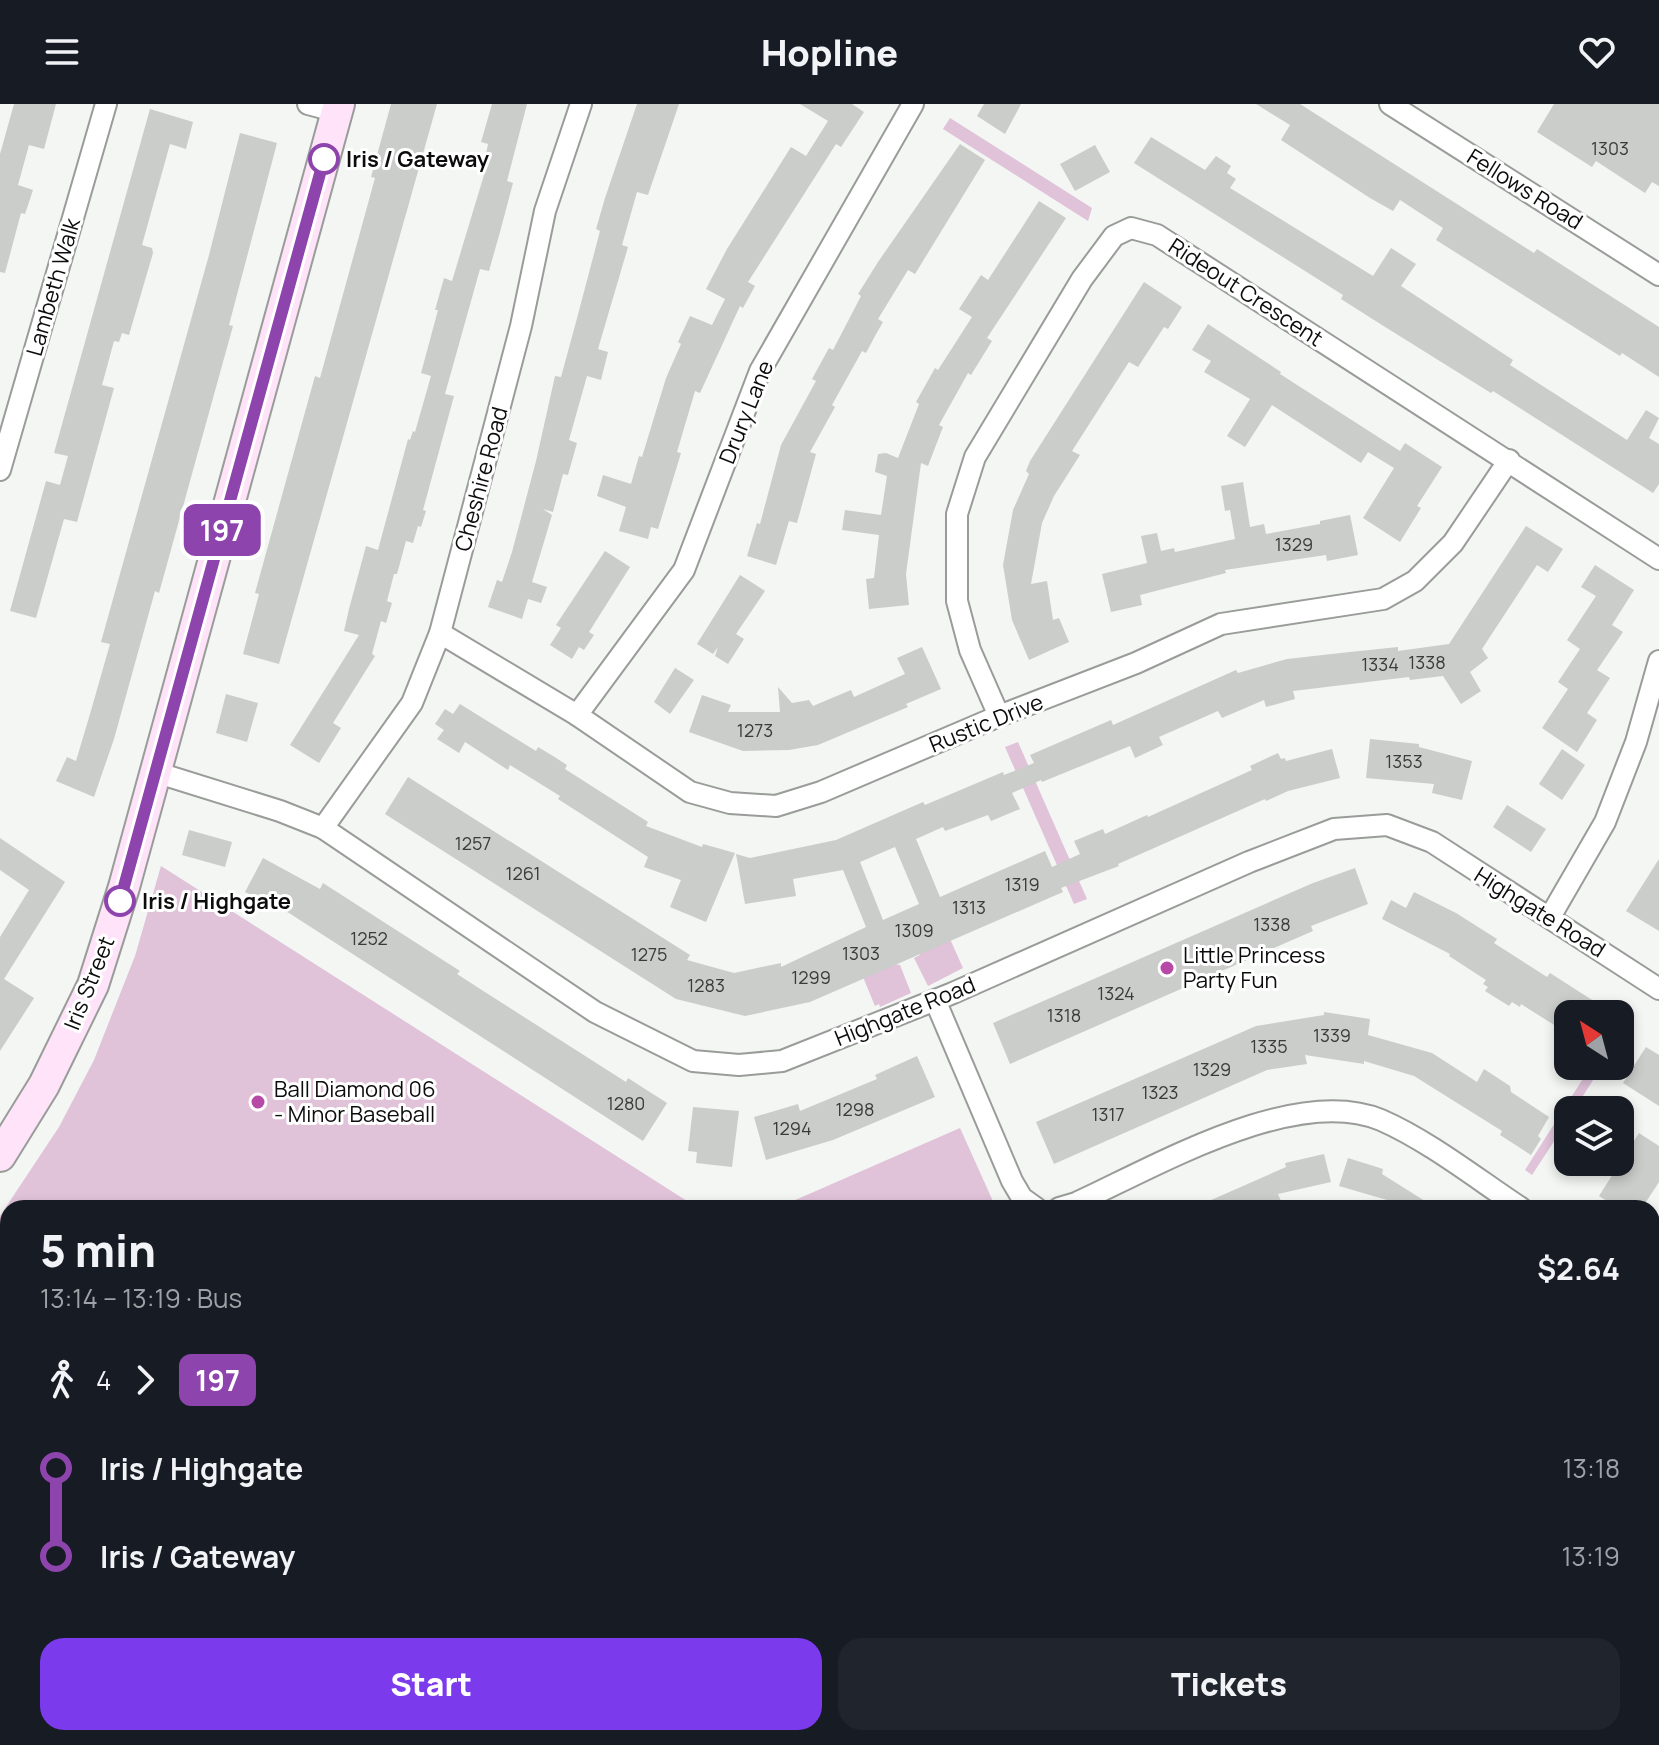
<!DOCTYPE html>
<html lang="en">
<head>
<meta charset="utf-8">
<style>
  body { margin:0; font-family:Manrope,sans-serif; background:#20242c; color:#f1f3f6; height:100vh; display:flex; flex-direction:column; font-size:30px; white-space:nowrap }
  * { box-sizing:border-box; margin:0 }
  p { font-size:26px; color:#9ea1a6 }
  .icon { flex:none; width:44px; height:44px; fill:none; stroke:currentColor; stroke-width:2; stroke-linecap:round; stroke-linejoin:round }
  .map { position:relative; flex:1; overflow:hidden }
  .panel { position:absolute; left:0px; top:1096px; width:1660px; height:546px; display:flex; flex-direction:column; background:#171b24; border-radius:24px 24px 0 0; box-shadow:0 4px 12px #0003 }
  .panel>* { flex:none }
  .badge { padding:0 16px; border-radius:12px; font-size:28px; line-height:52px }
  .needle { width:52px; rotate:324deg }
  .fabs { position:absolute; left:1554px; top:896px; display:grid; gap:16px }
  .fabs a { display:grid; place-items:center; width:80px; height:80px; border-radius:16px; background:#171b24; box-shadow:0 4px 12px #0003; font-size:40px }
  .map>.badge { position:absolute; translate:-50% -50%; box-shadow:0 0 0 4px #fff }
  .legs { display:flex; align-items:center; gap:12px; height:88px; padding:0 40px; font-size:26px }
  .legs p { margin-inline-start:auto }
  .headline { display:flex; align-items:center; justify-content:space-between; height:136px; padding:0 40px }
  h1 { font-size:44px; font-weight:800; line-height:60px }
  .button { display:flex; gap:16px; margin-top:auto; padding:16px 40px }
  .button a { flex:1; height:92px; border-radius:24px; background:#7c3aed; color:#fff; font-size:32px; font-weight:800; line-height:92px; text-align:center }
  .button a+a { background:#20242c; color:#f1f3f6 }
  ul { padding:0 40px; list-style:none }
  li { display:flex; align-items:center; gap:28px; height:88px; font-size:30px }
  li i { display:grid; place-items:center; width:12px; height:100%; margin:0 10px; background:currentColor }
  li i::after { content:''; width:20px; height:20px; margin:-10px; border:6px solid; border-radius:50%; background:#171b24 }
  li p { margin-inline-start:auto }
  li:first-child i { background:linear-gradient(#0000 50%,currentColor 0) }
  li:last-child i { background:linear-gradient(currentColor 50%,#0000 0) }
  header { display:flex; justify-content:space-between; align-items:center; height:104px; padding:0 40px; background:#171b24; font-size:36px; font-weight:800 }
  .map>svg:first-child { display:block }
</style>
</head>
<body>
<header><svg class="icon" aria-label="menu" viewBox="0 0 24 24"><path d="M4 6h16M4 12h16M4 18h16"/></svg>Hopline<svg class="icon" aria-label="heart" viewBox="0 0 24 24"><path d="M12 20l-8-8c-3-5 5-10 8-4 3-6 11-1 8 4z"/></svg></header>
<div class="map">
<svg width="1659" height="1641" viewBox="0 0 1659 1641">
  <rect width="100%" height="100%" fill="#f3f6f3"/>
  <g fill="#e0c2d9">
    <path d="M950,14L1092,104L1088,117L943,25Z"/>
    <path d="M1018,638L1087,795L1074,800L1005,643Z"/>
    <path d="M161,762L698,1104H8V1383L0,1378V1112L59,1023L94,956L135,852Z"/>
    <path d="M950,835L963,864L928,882L914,854L920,851L919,848Z"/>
    <path d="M894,860L900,861L911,889L880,903L879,900L875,902L863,873Z"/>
    <path d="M1591,962H1602L1574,1006H1568V1016L1532,1071L1525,1066Z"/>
    <path d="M960,1024L996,1104H777Z"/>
    <path d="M405,1634H1493L1490,1641H416Z"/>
  </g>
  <g fill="#cacdc9" fill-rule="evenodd">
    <path d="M14,0H56L44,45L29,41L18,81L33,86L25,110L21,109L5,169L0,168V50Z"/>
    <path d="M391,0H437L279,560L243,550L259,490L255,489L315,272L320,274L375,74L371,73Z"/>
    <path d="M492,0H527L507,77L513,79L500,128L489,167L480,165L445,290L454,292L423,406L426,407L421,423L418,422L413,439L406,437L397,470H394L387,497L392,499L386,519L381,517L372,550L375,552L333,619L341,624L319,659L290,641L359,531L344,527L349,505L366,442L378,446L408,335L410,336L413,327L415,328L431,272L421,269L438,206H435L444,174L452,177L490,51L486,50L488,40L481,38Z"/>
    <path d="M637,0H679L648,91L637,88L622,141L628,143L598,245L608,248L601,276L587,272L569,336L577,339L568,371L563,370L553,408L543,405L552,411L532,478L547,483L541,499L528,495L522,515L488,503L497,476L502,478L512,448L536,357L555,272L561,273L576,218L600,127L596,125L605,94Z"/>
    <path d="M800,0H852L864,8L841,43L836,40L748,178L755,182L743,204L740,202L700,289L695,287L677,348L681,349L658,425L651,423L648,435L619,427L626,403L597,392L603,371L631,380L639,352L642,353L666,274L681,240L678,238L690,212L712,221L725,195L706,185L727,145L791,43L806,52L828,17Z"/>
    <path d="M984,0H1021L1005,30L977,12Z"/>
    <path d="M1256,0H1300L1534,149L1537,145L1659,223V273L1622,249L1620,252L1436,136L1443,124L1400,96L1393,107L1370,94L1281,36L1290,21Z"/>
    <path d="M1554,0H1659V82L1652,78L1645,89L1596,57L1592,63L1537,28Z"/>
    <path d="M150,5L193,18L186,45L170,40L142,141L152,144L153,149L129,231L122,229L119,238L114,237L102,281L114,284L77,418L64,415L36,514L10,507L46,377L60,381L68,352L54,349Z"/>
    <path d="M240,29L277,39L229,221L233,222L159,489L155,487L114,635L94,693L56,677L67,653L76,657L90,610L110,540L101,538L209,151Z"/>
    <path d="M1151,33L1205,66L1216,52L1231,62L1227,69L1236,75L1230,84L1373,172L1391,144L1416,160L1401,182L1513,256L1510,261L1627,336L1646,306L1659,314L1649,334L1659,340V380L1653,389L1493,287L1491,289L1382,221L1341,195L1343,191L1134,59Z"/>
    <path d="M960,40L985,56L915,170L908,166L878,215L883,218L875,232L866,249L862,247L832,301L835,303L810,348L816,350L797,419L789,417L776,461L747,452L757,419L760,420L781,341L816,277L812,275L829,244L833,246L861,192L858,190L878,158Z"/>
    <path d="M1095,41L1110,68L1075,87L1060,60Z"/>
    <path d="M1039,97L1066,114L987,234L992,237L971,271L968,269L939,321L943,323L928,362L921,359L906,470L909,501L869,505L866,475L874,474L879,431L842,426L845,406L881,411L887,372L875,368L878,350L886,349L898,354L919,300L916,298L935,264L938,266L972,213L959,205L981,171L988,176Z"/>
    <path d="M1144,178L1182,203L1168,225L1164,223L1138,263L1129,258L1072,347L1080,351L1054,392L1042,419L1031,480L1047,477L1053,516L1059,514L1069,538L1029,556L1012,516L1003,461L1013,406L1029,370L1026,367L1030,357Z"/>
    <path d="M1208,220L1281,268L1280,270L1400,347L1405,339L1442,363L1417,402L1421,404L1400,438L1363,414L1394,364L1368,348L1361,359L1272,301L1245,343L1227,332L1250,295L1204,268L1211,257L1192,246Z"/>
    <path d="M1243,378L1250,423L1264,420L1266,430L1320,420V417L1350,411L1358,451L1327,457L1326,451L1225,466L1226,469L1140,491L1142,501L1111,508L1102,470L1147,459L1141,432L1157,429L1161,447L1174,444L1175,448L1235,435L1230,406L1225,407L1221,382Z"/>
    <path d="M1526,422L1563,445L1548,468L1537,461L1482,545L1488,554L1470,568L1481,587L1461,600L1443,572L1410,576L1409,573L1293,587L1295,595L1266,603L1264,596L1222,614L1218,607L1159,633L1163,641L1135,654L1130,642L1042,678L1041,676L1012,689L1020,705L991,717L988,711L945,727L943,723L916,735L940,793L1045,747L1052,763L1080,750L1074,737L1103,725L1105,730L1147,711L1148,713L1252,666L1250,662L1278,649L1281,655L1285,654L1286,657L1332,645L1340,674L1288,687L1266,697L1265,695L1118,760L1119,762L1061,784L1063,788L810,898L745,912L676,895L385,710L408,673L690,851L687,856L734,869L781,859V863L866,823L843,766L793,775L796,792L745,800L736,750L750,754L836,736L923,698L925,701L1003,668L1004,671L1034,659L1030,651L1111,616L1113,621L1236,566L1238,569L1287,555L1350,548L1398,543V547L1449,540ZM895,743L919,800L883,816L860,758Z"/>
    <path d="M605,447L630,463L589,528L594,531L584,546L579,543L572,555L550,541L561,524L556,521Z"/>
    <path d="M1595,461L1634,486L1612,521L1623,528L1597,566L1610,574L1587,609L1597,616L1577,648L1542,624L1568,585L1558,578L1580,545L1567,536L1596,492L1581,483Z"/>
    <path d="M740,471L765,487L736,530L744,535L728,560L715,552L718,543L713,550L697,540Z"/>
    <path d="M922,543L941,585L906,600L908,603L818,641L789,646L743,647L689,628L702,591L731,601L728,608H780L778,583L792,599L809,596L813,602L851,586L854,593L905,570L897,554Z"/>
    <path d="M675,564L694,576L670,610L654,598Z"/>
    <path d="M226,590L258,599L247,638L216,629Z"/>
    <path d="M460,600L536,647L538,643L553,652L567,661L565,665L648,718L646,722L702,743L703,740L735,749L706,818L670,803L681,776L644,763L648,753L558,695L560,692L510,661L508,666L465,638L459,649L437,635L444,626L435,620L445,605L453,610Z"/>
    <path d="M1370,635L1419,640V643L1472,657L1462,696L1432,689L1434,680L1366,674Z"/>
    <path d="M1562,645L1585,661L1562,696L1539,680Z"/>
    <path d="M1507,701L1546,725L1531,748L1493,723Z"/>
    <path d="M189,726L232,738L225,763L182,751Z"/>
    <path d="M0,734L65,778L4,875L34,894L0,947V833L29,786L0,766Z"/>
    <path d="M263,754L320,785L323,779L460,867L457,870L488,890L626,978L628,974L667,999L643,1037L289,809L245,788Z"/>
    <path d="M1659,755V827L1626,807Z"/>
    <path d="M1355,764L1368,800L1311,822L1313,827L1010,960L993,919L1313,779Z"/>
    <path d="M1414,788L1456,809L1497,835L1494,839L1547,873L1550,869L1614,910H1568L1559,924L1521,900L1520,903L1512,898L1509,902L1485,887L1488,883L1483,880L1486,876L1449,852L1450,850L1382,815L1391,796L1406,804Z"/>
    <path d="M1324,908L1370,915L1368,931L1432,949L1477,978L1484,965L1510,982L1511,988L1549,1013L1538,1032L1541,1035L1531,1051L1500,1031L1502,1027L1414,972L1364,957V960L1305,951L1307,960L1267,966L1054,1060L1036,1018L1256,922L1324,911Z"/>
    <path d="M1646,943L1659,951V1002L1623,979Z"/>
    <path d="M917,952L935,993L833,1036L766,1056L754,1013L798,1000L800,1007L877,975L875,971Z"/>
    <path d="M693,1003L739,1007L732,1063L696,1059L697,1048L688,1047Z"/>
    <path d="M1639,1029L1659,1042V1078L1642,1104H1618L1599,1092Z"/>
    <path d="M1324,1050L1331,1078L1278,1090L1284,1104H1193L1286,1063L1285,1059Z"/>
    <path d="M1348,1054L1383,1065L1382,1070L1436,1104H1382L1387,1096L1339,1082Z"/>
  </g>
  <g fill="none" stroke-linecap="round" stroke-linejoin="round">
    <defs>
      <g id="street">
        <path d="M308,0L338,8"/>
        <path d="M1390,0L1659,171"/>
        <path d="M0,366L106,0"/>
        <path d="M440,529L577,611L690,688L730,699L776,702L821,688L999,612L1136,559L1221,520L1383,495L1415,477L1453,439L1509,356"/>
        <path d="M577,611L684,466L760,267L913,0"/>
        <path d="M999,612L970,546L957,497V410L975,353L1082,175L1114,132L1131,124L1157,131L1659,455"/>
        <path d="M155,668L280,707L323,724L595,908L693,957L739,961L782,957L953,889L1249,758L1334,725L1387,721L1432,738L1659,885"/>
        <path d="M323,724L412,599L440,529L521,222L545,107L581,0"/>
        <path d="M1550,813L1605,718L1636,638L1659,557"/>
        <path d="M935,896L1012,1077L1022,1094L1036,1104"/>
        <path d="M1059,1104L1076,1099C1155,1063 1295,980 1381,1016C1429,1037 1477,1075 1521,1104"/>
        <path d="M140,1641L144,1634"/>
      </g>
      <g id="secondary">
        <path d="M0,1052L44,981L93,881L124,783L339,0"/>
        <path d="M0,1522L8,1527"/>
        <path d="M173,1634L184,1641"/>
      </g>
    </defs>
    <use href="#street" stroke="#999c99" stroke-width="24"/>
    <use href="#secondary" stroke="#999c99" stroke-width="34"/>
    <use href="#street" stroke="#fff" stroke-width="20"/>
    <use href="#secondary" stroke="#fee3f9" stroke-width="30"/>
  </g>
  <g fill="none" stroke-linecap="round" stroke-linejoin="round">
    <defs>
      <path id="line-1" d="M120,797L324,55"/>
    </defs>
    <use href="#line-1" stroke="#fff" stroke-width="18"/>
    <use href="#line-1" stroke="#8e44ad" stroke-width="12"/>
  </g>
  <g fill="#fff" stroke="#8e44ad" stroke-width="4">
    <circle cx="324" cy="55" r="14"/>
    <circle cx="120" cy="797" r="14"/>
  </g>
  <g fill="#b749a7" stroke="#fff" stroke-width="3">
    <circle cx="1167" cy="864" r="8"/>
    <circle cx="258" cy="998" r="8"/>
  </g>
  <g text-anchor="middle" stroke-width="6" stroke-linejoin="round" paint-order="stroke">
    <g font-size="18" fill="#3b3c3a">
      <text x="1610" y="51">1303</text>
      <text x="1294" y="447">1329</text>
      <text x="1427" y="565">1338</text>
      <text x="1380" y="567">1334</text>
      <text x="755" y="633">1273</text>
      <text x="1404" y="664">1353</text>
      <text x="473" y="746">1257</text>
      <text x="523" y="776">1261</text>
      <text x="1022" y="787">1319</text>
      <text x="969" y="810">1313</text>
      <text x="1272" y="827">1338</text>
      <text x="914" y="833">1309</text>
      <text x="369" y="841">1252</text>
      <text x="861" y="856">1303</text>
      <text x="649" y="857">1275</text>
      <text x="811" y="880">1299</text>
      <text x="706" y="888">1283</text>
      <text x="1116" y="896">1324</text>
      <text x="1064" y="918">1318</text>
      <text x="1332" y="938">1339</text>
      <text x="1269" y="949">1335</text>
      <text x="1212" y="972">1329</text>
      <text x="1160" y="995">1323</text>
      <text x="626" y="1006">1280</text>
      <text x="855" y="1012">1298</text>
      <text x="1108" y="1017">1317</text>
      <text x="792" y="1031">1294</text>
    </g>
    <g font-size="22" font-weight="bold" fill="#0b0c0b" stroke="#fff" text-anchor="start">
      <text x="346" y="63">Iris / Gateway</text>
      <text x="142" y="805">Iris / Highgate</text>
    </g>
    <g font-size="22" fill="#0b0c0b" stroke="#fff">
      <text transform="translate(1525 85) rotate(32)" y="8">Fellows Road</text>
      <text transform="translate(53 183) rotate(-74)" y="8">Lambeth Walk</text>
      <text transform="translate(1246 188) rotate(33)" y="8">Rideout Crescent</text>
      <text transform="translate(746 308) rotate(-68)" y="8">Drury Lane</text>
      <text transform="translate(481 375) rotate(-75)" y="8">Cheshire Road</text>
      <text transform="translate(986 619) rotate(-22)" y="8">Rustic Drive</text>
      <text transform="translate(1540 808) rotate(32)" y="8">Highgate Road</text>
      <text transform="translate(89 879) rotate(-68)" y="8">Iris Street</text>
      <text transform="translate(905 907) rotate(-22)" y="8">Highgate Road</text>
    </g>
    <g font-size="22" fill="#0b0c0b" stroke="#fff" text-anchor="start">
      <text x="1183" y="859">Little Princess<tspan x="1183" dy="25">Party Fun</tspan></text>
      <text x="274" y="993">Ball Diamond 06<tspan x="274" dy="25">- Minor Baseball</tspan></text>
    </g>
  </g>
</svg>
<div class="fabs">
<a><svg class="needle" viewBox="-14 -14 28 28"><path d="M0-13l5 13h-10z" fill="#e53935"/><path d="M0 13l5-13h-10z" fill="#9ea1a6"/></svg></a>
<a><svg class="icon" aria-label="layers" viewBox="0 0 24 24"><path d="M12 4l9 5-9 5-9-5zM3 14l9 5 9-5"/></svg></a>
</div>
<b class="badge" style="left:222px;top:426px;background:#8e44ad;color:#fff">197</b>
<section class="panel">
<div class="headline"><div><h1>5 min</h1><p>13:14 – 13:19 · Bus</p></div><b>$2.64</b></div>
<div class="legs"><svg class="icon" aria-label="walk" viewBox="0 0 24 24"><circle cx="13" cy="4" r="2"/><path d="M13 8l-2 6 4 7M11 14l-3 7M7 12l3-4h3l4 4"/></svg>4<svg class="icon" aria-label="forward" viewBox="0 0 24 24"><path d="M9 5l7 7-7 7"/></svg><b class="badge" style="background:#8e44ad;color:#fff">197</b></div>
<ul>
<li><i style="color:#8e44ad"></i><b>Iris / Highgate</b><p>13:18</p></li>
<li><i style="color:#8e44ad"></i><b>Iris / Gateway</b><p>13:19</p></li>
</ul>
<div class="button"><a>Start</a><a>Tickets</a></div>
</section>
</div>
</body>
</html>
